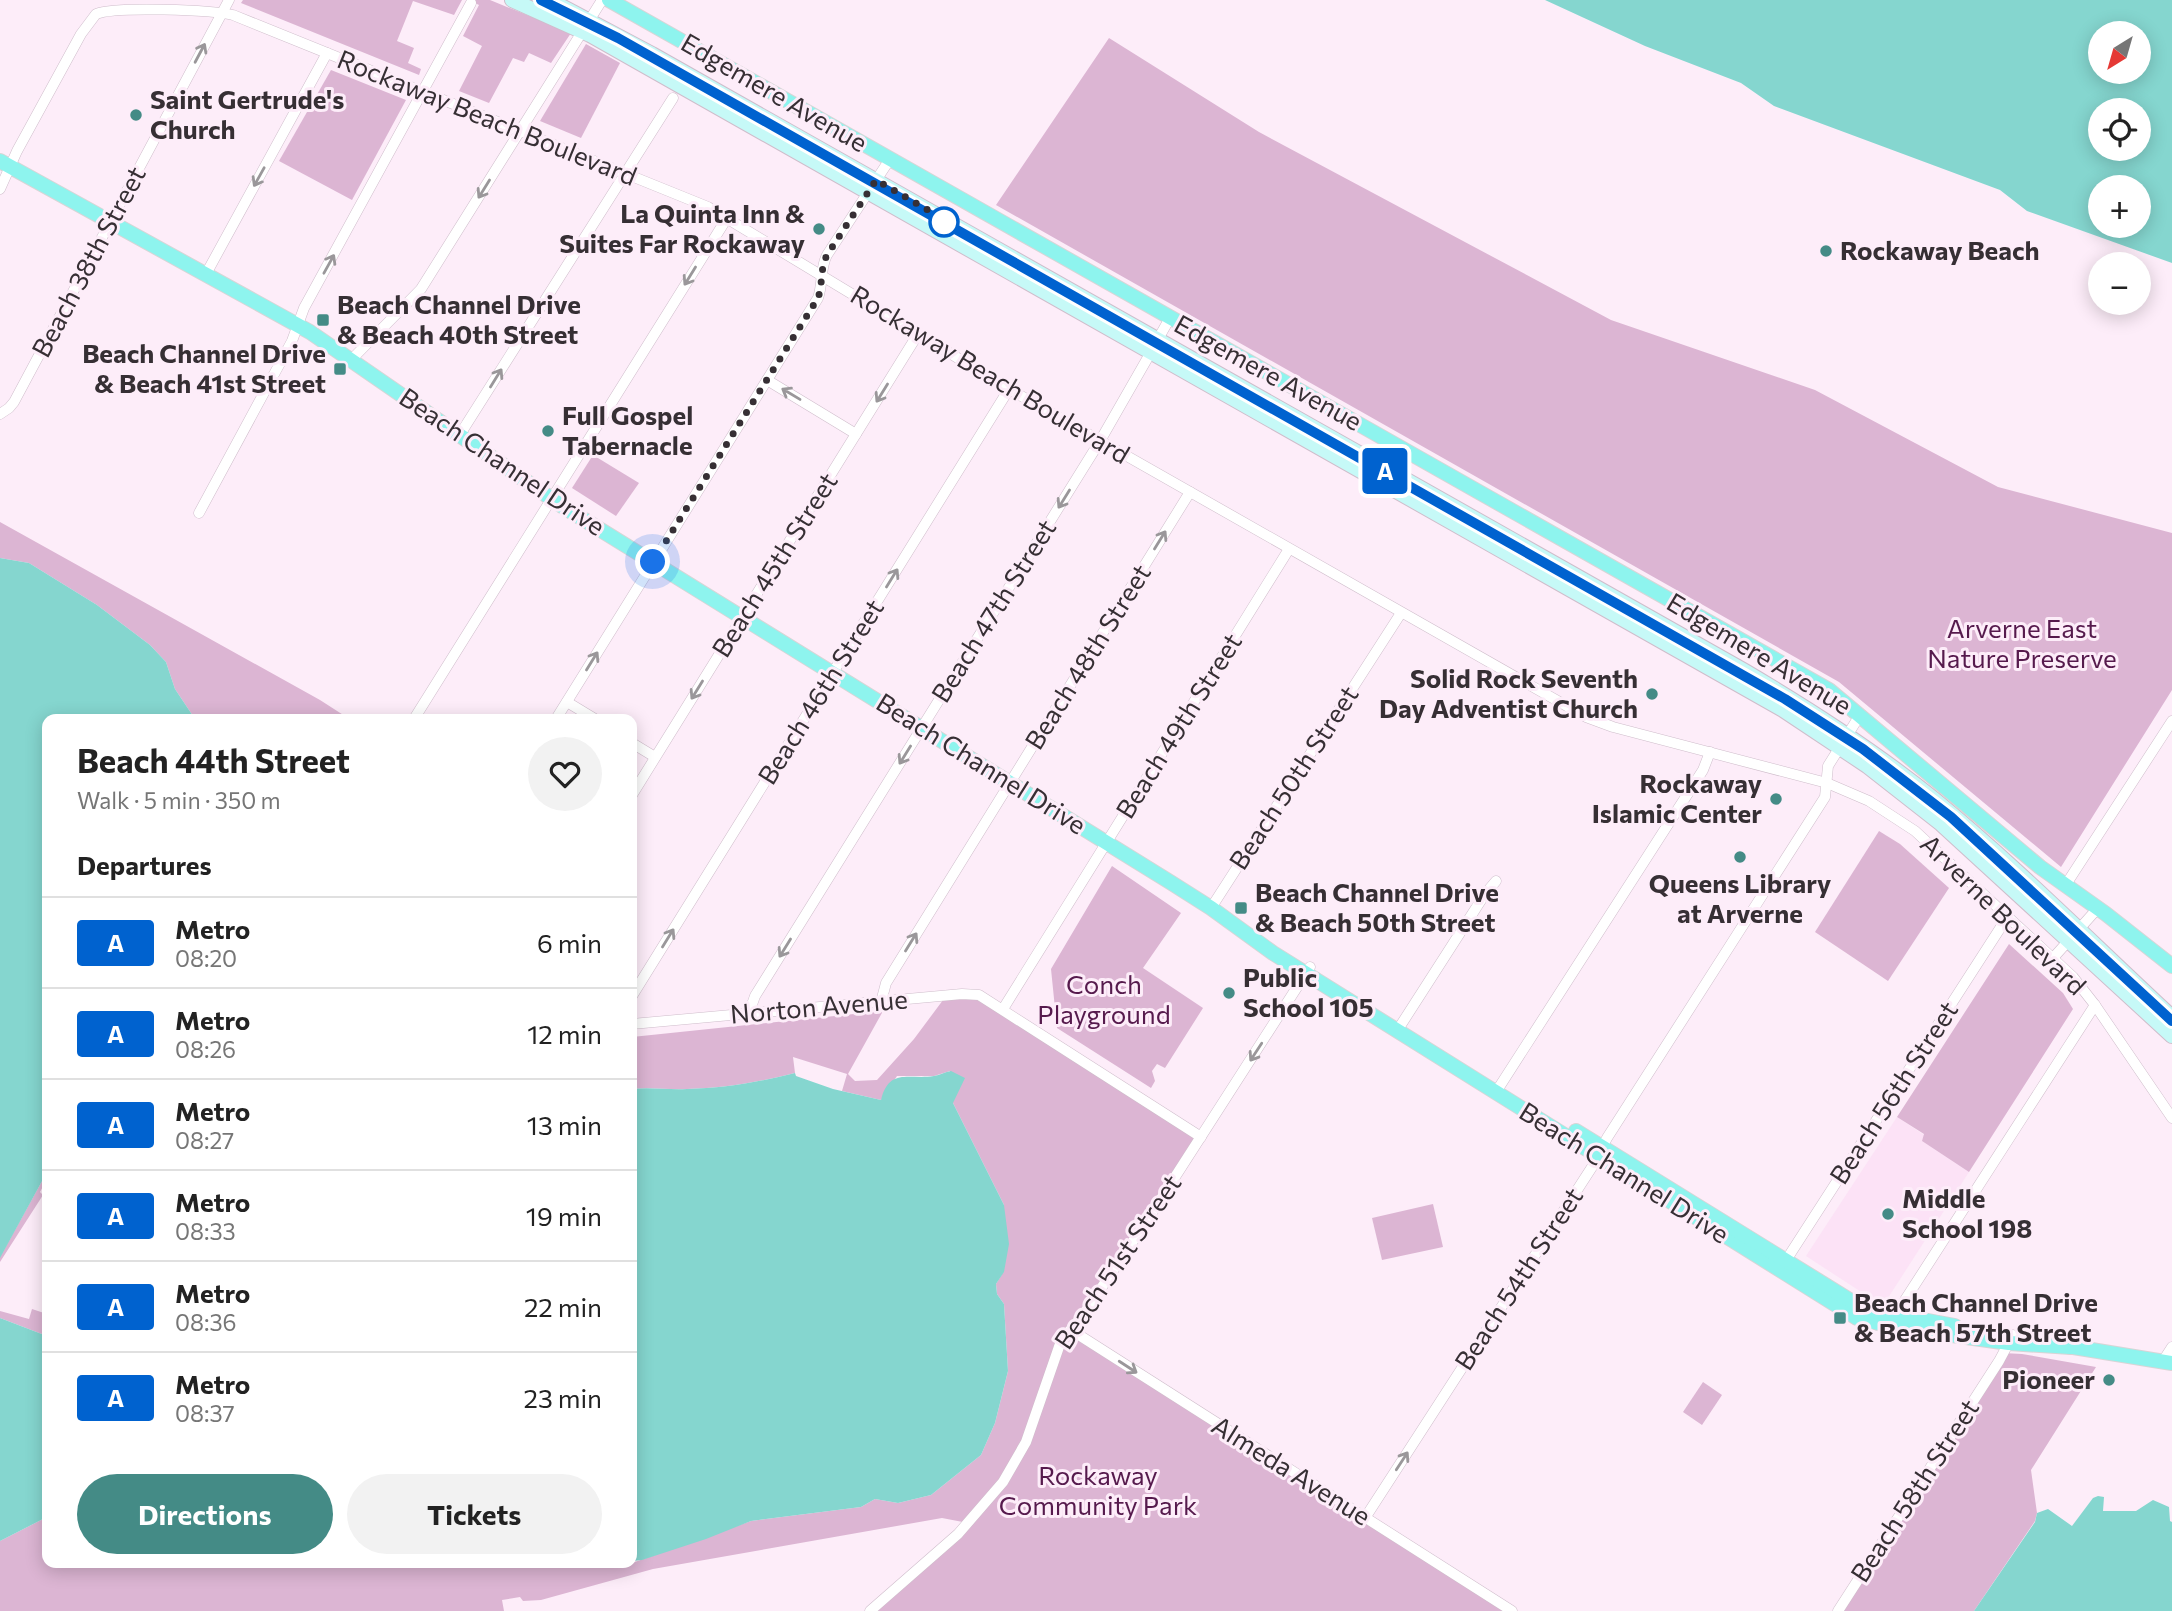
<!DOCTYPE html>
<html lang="en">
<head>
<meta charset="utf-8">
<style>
  body { margin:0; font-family:Commissioner,sans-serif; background:#f2f2f2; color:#222; height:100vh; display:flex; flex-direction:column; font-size:26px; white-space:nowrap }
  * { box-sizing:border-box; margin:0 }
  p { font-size:23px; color:#767676 }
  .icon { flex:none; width:38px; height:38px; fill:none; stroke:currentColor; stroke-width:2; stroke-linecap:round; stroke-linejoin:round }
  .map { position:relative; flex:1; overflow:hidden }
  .sheet { position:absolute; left:42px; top:714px; width:595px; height:854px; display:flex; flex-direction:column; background:#fff; border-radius:14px; box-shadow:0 4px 18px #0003 }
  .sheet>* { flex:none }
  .badge { padding:0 14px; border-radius:5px; font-size:24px; line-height:46px }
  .needle { width:46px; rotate:217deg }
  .tools { position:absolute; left:2088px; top:21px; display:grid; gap:14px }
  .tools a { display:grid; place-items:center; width:63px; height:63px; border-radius:50%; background:#fff; box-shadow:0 4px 18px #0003; font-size:35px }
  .you { position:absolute; width:35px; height:35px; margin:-18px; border:5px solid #fff; border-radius:50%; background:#1a73e8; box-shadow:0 0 0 10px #1a73e833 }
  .map>.badge { position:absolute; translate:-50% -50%; box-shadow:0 0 0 4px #fff }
  h2 { padding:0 35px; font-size:26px; line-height:63px }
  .round { display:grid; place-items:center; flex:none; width:74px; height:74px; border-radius:37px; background:#f2f2f2 }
  .headline { display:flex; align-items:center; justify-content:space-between; height:119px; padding:0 35px }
  h1 { font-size:33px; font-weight:700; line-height:52px }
  .action { display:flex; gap:14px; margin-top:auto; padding:14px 35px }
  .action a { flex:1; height:80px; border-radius:42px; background:#448b86; color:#fff; font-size:28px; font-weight:700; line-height:80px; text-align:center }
  .action a+a { background:#f2f2f2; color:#222 }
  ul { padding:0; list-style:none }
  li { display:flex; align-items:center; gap:21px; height:91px; padding:0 35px; border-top:2px solid #e0e0e0 }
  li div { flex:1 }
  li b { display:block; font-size:26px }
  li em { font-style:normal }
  li .badge { min-width:77px; font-weight:700; text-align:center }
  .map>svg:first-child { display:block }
</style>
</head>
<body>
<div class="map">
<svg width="2172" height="1611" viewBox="0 0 2172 1611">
  <rect width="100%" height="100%" fill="#fdedf9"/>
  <path fill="#fce2f6" d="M1897,1117L1924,1135L1922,1141L1969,1172L1886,1301L1872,1299L1806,1256Z"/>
  <g fill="#dcb5d3">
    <path d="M243,0H462L454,15L413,1L397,41L414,48L408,63L421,69L419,75L241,3Z"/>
    <path d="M469,0H490L571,33L551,63L529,53L524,62L513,58L489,103L459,91L482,46L463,36L479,5Z"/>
    <path d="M1109,38L1259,132L1611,320L1815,390L1998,487L2172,533V690L2061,867L1839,682L996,205Z"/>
    <path d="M586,44L620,63L581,138L540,121Z"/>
    <path d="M331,70L406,100L352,200L279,161Z"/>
    <path d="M593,455L639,483L616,516L572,488Z"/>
    <path d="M0,522L320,700L348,718L195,719L175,689L166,662L150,645L97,605L29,563L0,558Z"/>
    <path d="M1879,831L1900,844L1949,888L1888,981L1815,932Z"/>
    <path d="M1112,866L1181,913L1143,968L1203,1008L1165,1068L1157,1064L1152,1071L1155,1081L1151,1088L1057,1028L1051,969Z"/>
    <path d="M2009,944L2063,993L2073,1009L1969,1172L1922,1141L1924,1134L1897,1117Z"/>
    <path d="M969,994L1201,1137L1071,1330L1512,1611H870L968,1523L942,1518L653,1569L541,1600L523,1601L520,1597L502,1600L504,1611H0V1541L47,1517V1563H632L751,1521L861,1507L875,1499L898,1503L931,1495L981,1455L995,1423L1008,1371L1004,1304L997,1294L996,1284L1004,1271V1205L953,1103L950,1071L934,1076H897L881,1100L842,1091L847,1074L793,1057L795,1073C759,1082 724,1088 687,1089C668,1090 651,1087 632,1089V1037L883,1011L848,1074L855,1081L877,1080L914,1039L946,996Z"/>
    <path d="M47,1172V1179L40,1192L43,1195L0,1262V1257Z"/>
    <path d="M1433,1204L1443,1247L1382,1260L1372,1218Z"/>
    <path d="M32,1309L47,1314V1336L0,1318V1311L29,1319Z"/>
    <path d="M2003,1353L2022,1354L2096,1367L2031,1470L2037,1513L2035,1521L1974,1611H1838Z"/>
    <path d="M1703,1382L1722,1395L1702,1425L1683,1412Z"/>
  </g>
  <g fill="#85d6cf" fill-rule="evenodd">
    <path d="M1545,0H2172V263L2027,211L2000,190L1774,106L1741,83L1645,46ZM2100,33H2138V72H2100ZM2100,110H2138V149H2100ZM2138,187V226H2100V187Z"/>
    <path d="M0,558L29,563L97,605L150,645L166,662L175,689L195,719H47V1172L0,1258Z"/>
    <path d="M951,1071L965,1078L953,1103L1004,1205L1009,1244L1004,1272L996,1284L997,1294L1004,1304L1008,1371L995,1423L981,1455L931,1495L898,1503L875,1499L861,1507L751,1521L706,1539L642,1560L632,1561V1089C651,1087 668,1090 687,1089C724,1088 759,1082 795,1073L796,1076L833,1089L881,1100C889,1067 909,1080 934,1076C940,1075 945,1072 951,1071Z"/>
    <path d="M0,1318L47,1336V1517L0,1541Z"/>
    <path d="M2098,1496L2104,1497L2103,1511H2136L2153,1500L2169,1507L2170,1521L2172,1522V1611H1974L2035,1522L2037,1513L2048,1509L2072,1526L2093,1498Z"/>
  </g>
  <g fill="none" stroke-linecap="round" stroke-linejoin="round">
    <defs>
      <g id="street">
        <path d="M0,189L17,151L81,34L96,14C115,6 212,10 233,15L708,207L1009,389L1586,717L1613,727L1827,783L1869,801L1915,831L2073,977L2095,1005L2172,1118"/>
        <path d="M206,274L327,53"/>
        <path d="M1158,339L1170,318"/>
        <path d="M351,360L421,289L602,0"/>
        <path d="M767,380L856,434"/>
        <path d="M0,414L9,408L14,402L229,0"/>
        <path d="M459,436L673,98"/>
        <path d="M199,513L292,341L304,308L471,3"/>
        <path d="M567,702L595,719"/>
        <path d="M414,719L727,218"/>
        <path d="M556,719L818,298C823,284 820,268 827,255L890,159"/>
        <path d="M632,743L655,757"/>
        <path d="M632,795L918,334"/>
        <path d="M2065,886L2172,721"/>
        <path d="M1211,908L1401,613"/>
        <path d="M2053,958L2098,908"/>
        <path d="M632,996L1009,389"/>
        <path d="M881,1002L886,983L1190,492"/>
        <path d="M1003,1009L1289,549"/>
        <path d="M749,1013L755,996L1100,441L1151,352"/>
        <path d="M632,1024L962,994L979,995L1201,1137"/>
        <path d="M1397,1031L1485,894L1496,881"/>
        <path d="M1496,1092L1703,770L1710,752"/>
        <path d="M1783,1265L2008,916"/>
        <path d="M1896,1321L1905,1300L2095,1005"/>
        <path d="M1071,1330L1512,1611"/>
        <path d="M2163,1361L2172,1347"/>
        <path d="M1365,1518L1592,1167L1607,1138L1825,797L1828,766L1860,715"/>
        <path d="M870,1611L958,1534L1003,1482L1026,1442L1061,1341L1083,1315L1148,1219L1310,967"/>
        <path d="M1838,1611L1999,1361L2013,1335"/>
      </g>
      <g id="secondary">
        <path d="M512,0L590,35L1783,710L1867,766L1941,824L2172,1036"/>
        <path d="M550,0L652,54L1745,671C1811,710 1875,751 1934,799C2017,867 2093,944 2172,1017"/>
      </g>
      <g id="primary">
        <path d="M609,0L1829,690L2040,867L2106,914L2172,966"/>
        <path d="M0,161L310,332L562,506L1170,882L1211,908L1273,953L1857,1318L1895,1327L2009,1343L2071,1347"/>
        <path d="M1576,1131L1864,1309L1955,1326"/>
        <path d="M2061,1345L2172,1363"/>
      </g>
    </defs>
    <use href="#street" stroke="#cfbdcb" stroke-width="11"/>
    <use href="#secondary" stroke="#cfbdcb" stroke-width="16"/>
    <use href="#primary" stroke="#d7d5d6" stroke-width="16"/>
    <use href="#street" stroke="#fff" stroke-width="10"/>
    <use href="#secondary" stroke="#c6f9f7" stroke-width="14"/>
    <use href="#primary" stroke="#8ef4ee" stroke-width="14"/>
    <path stroke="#8c8189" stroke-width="2.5" stroke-dasharray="14 7" stroke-linecap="butt" d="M541,0L618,38L1785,699L1863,749L1951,817L2172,1021"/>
  </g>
  <defs><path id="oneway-shaft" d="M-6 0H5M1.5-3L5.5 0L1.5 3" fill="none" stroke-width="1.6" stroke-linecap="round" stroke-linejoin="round" transform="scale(1.75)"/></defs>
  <g stroke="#9a979a">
    <use href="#oneway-shaft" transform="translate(200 53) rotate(-62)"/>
    <use href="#oneway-shaft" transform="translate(259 177) rotate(119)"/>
    <use href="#oneway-shaft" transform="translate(484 189) rotate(122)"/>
    <use href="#oneway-shaft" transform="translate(329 264) rotate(-61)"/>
    <use href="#oneway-shaft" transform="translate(690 276) rotate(122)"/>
    <use href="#oneway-shaft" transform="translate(496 378) rotate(-58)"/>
    <use href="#oneway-shaft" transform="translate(882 393) rotate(122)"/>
    <use href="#oneway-shaft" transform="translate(791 394) rotate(-149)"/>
    <use href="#oneway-shaft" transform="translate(1064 499) rotate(122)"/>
    <use href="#oneway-shaft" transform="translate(1160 540) rotate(-58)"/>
    <use href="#oneway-shaft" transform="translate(892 578) rotate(-58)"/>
    <use href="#oneway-shaft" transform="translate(592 661) rotate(-58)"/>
    <use href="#oneway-shaft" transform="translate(697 690) rotate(122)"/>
    <use href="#oneway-shaft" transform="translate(905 755) rotate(122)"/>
    <use href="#oneway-shaft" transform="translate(668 938) rotate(-58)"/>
    <use href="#oneway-shaft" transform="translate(911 942) rotate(-58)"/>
    <use href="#oneway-shaft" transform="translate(785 948) rotate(122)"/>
    <use href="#oneway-shaft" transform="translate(1256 1052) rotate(123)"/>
    <use href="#oneway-shaft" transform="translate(1128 1367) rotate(33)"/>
    <use href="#oneway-shaft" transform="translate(1402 1461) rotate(-57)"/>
  </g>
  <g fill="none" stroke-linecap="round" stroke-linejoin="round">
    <defs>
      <path id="line" d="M541,0L618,38L1785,699L1863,749L1951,817L2172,1021"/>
    </defs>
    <use href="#line" stroke="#fff" stroke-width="16"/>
    <use href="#line" stroke="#0062cf" stroke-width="10"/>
    <path stroke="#362f34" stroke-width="7" stroke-dasharray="0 12.6" d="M653,562L818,298C823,284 820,268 827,255L876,180L942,218L944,222"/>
  </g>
  <g fill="#448b86" stroke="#fdedf9" stroke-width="2.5">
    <circle cx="136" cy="115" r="7"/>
    <circle cx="819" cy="229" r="7"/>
    <circle cx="1826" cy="251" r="7"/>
    <rect x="316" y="313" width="14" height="14" rx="3.5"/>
    <rect x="333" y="362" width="14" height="14" rx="3.5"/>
    <circle cx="548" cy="431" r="7"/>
    <circle cx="1652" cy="694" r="7"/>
    <circle cx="1776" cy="799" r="7"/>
    <circle cx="1740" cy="857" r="7"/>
    <rect x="1234" y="901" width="14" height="14" rx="3.5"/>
    <circle cx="1229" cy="993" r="7"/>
    <circle cx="1888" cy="1214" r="7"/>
    <rect x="1833" y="1311" width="14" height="14" rx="3.5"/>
    <circle cx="2109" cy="1380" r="7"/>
  </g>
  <circle fill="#fff" stroke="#0062cf" stroke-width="3.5" cx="944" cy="222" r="14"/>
  <g text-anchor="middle" stroke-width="6" stroke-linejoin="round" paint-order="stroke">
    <g font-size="26" fill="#362f34" stroke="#fdedf9">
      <text transform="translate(774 93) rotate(30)" y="9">Edgemere Avenue</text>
      <text transform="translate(487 118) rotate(22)" y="9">Rockaway Beach Boulevard</text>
      <text transform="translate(89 262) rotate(-62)" y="9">Beach 38th Street</text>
      <text transform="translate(1268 373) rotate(29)" y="9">Edgemere Avenue</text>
      <text transform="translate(990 375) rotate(31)" y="9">Rockaway Beach Boulevard</text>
      <text transform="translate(502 462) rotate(34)" y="9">Beach Channel Drive</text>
      <text transform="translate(775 565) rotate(-58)" y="9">Beach 45th Street</text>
      <text transform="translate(994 611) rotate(-58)" y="9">Beach 47th Street</text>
      <text transform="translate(1759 654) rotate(31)" y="9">Edgemere Avenue</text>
      <text transform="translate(1088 657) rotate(-58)" y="9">Beach 48th Street</text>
      <text transform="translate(821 692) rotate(-58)" y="9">Beach 46th Street</text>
      <text transform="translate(1179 726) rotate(-58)" y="9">Beach 49th Street</text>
      <text transform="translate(981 764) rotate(32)" y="9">Beach Channel Drive</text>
      <text transform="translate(1294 778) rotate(-57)" y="9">Beach 50th Street</text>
      <text transform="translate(2003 915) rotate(44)" y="9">Arverne Boulevard</text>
      <text transform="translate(819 1007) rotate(-5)" y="9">Norton Avenue</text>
      <text transform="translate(1894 1093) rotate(-57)" y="9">Beach 56th Street</text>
      <text transform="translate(1624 1173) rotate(32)" y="9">Beach Channel Drive</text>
      <text transform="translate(1118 1262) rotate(-56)" y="9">Beach 51st Street</text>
      <text transform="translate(1519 1279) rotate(-57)" y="9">Beach 54th Street</text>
      <text transform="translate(1291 1471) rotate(32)" y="9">Almeda Avenue</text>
      <text transform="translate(1915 1491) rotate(-57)" y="9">Beach 58th Street</text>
    </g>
    <g font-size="26" font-weight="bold" fill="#362f34" stroke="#fdedf9" text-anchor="start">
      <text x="150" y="109">Saint Gertrude's<tspan x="150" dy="30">Church</tspan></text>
      <text x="805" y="223" text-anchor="end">La Quinta Inn &amp;<tspan x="805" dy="30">Suites Far Rockaway</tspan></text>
      <text x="1840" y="260">Rockaway Beach</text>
      <text x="337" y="314">Beach Channel Drive<tspan x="337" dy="30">&amp; Beach 40th Street</tspan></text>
      <text x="326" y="363" text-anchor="end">Beach Channel Drive<tspan x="326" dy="30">&amp; Beach 41st Street</tspan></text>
      <text x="562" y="425">Full Gospel<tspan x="562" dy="30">Tabernacle</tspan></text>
      <text x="1638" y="688" text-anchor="end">Solid Rock Seventh<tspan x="1638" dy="30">Day Adventist Church</tspan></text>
      <text x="1762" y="793" text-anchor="end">Rockaway<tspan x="1762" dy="30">Islamic Center</tspan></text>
      <text x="1740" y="893" text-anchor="middle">Queens Library<tspan x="1740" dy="30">at Arverne</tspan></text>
      <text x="1255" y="902">Beach Channel Drive<tspan x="1255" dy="30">&amp; Beach 50th Street</tspan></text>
      <text x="1243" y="987">Public<tspan x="1243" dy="30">School 105</tspan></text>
      <text x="1902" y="1208">Middle<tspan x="1902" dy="30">School 198</tspan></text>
      <text x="1854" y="1312">Beach Channel Drive<tspan x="1854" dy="30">&amp; Beach 57th Street</tspan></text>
      <text x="2095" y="1389" text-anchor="end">Pioneer</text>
    </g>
    <g font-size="26" fill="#561a4d" stroke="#fdedf9">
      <text x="2022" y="638">Arverne East<tspan x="2022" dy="30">Nature Preserve</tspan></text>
      <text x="1104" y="994">Conch<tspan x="1104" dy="30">Playground</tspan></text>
      <text x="1098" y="1485">Rockaway<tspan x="1098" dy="30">Community Park</tspan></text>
    </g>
  </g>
</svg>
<div class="tools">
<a><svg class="needle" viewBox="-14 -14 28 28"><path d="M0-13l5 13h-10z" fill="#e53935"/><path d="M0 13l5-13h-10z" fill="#767676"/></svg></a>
<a><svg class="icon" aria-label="locate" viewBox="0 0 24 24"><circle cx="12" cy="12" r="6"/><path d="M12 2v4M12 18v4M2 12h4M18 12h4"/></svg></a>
<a>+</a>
<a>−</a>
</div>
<div class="you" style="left:653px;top:562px"></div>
<b class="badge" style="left:1385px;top:471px;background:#0062cf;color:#fff">A</b>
<section class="sheet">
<div class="headline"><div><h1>Beach 44th Street</h1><p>Walk · 5 min · 350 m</p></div><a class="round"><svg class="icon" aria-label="heart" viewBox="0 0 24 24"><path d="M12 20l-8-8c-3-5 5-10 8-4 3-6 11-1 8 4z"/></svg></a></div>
<h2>Departures</h2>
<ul>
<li><span class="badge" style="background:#0062cf;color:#fff">A</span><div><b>Metro</b><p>08:20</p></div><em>6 min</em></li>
<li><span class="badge" style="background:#0062cf;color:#fff">A</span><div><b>Metro</b><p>08:26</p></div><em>12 min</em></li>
<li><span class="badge" style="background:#0062cf;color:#fff">A</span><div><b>Metro</b><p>08:27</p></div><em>13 min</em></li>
<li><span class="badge" style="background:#0062cf;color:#fff">A</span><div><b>Metro</b><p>08:33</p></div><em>19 min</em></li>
<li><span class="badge" style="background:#0062cf;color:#fff">A</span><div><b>Metro</b><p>08:36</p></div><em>22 min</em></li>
<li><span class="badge" style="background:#0062cf;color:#fff">A</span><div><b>Metro</b><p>08:37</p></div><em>23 min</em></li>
</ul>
<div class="action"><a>Directions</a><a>Tickets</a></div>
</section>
</div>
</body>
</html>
